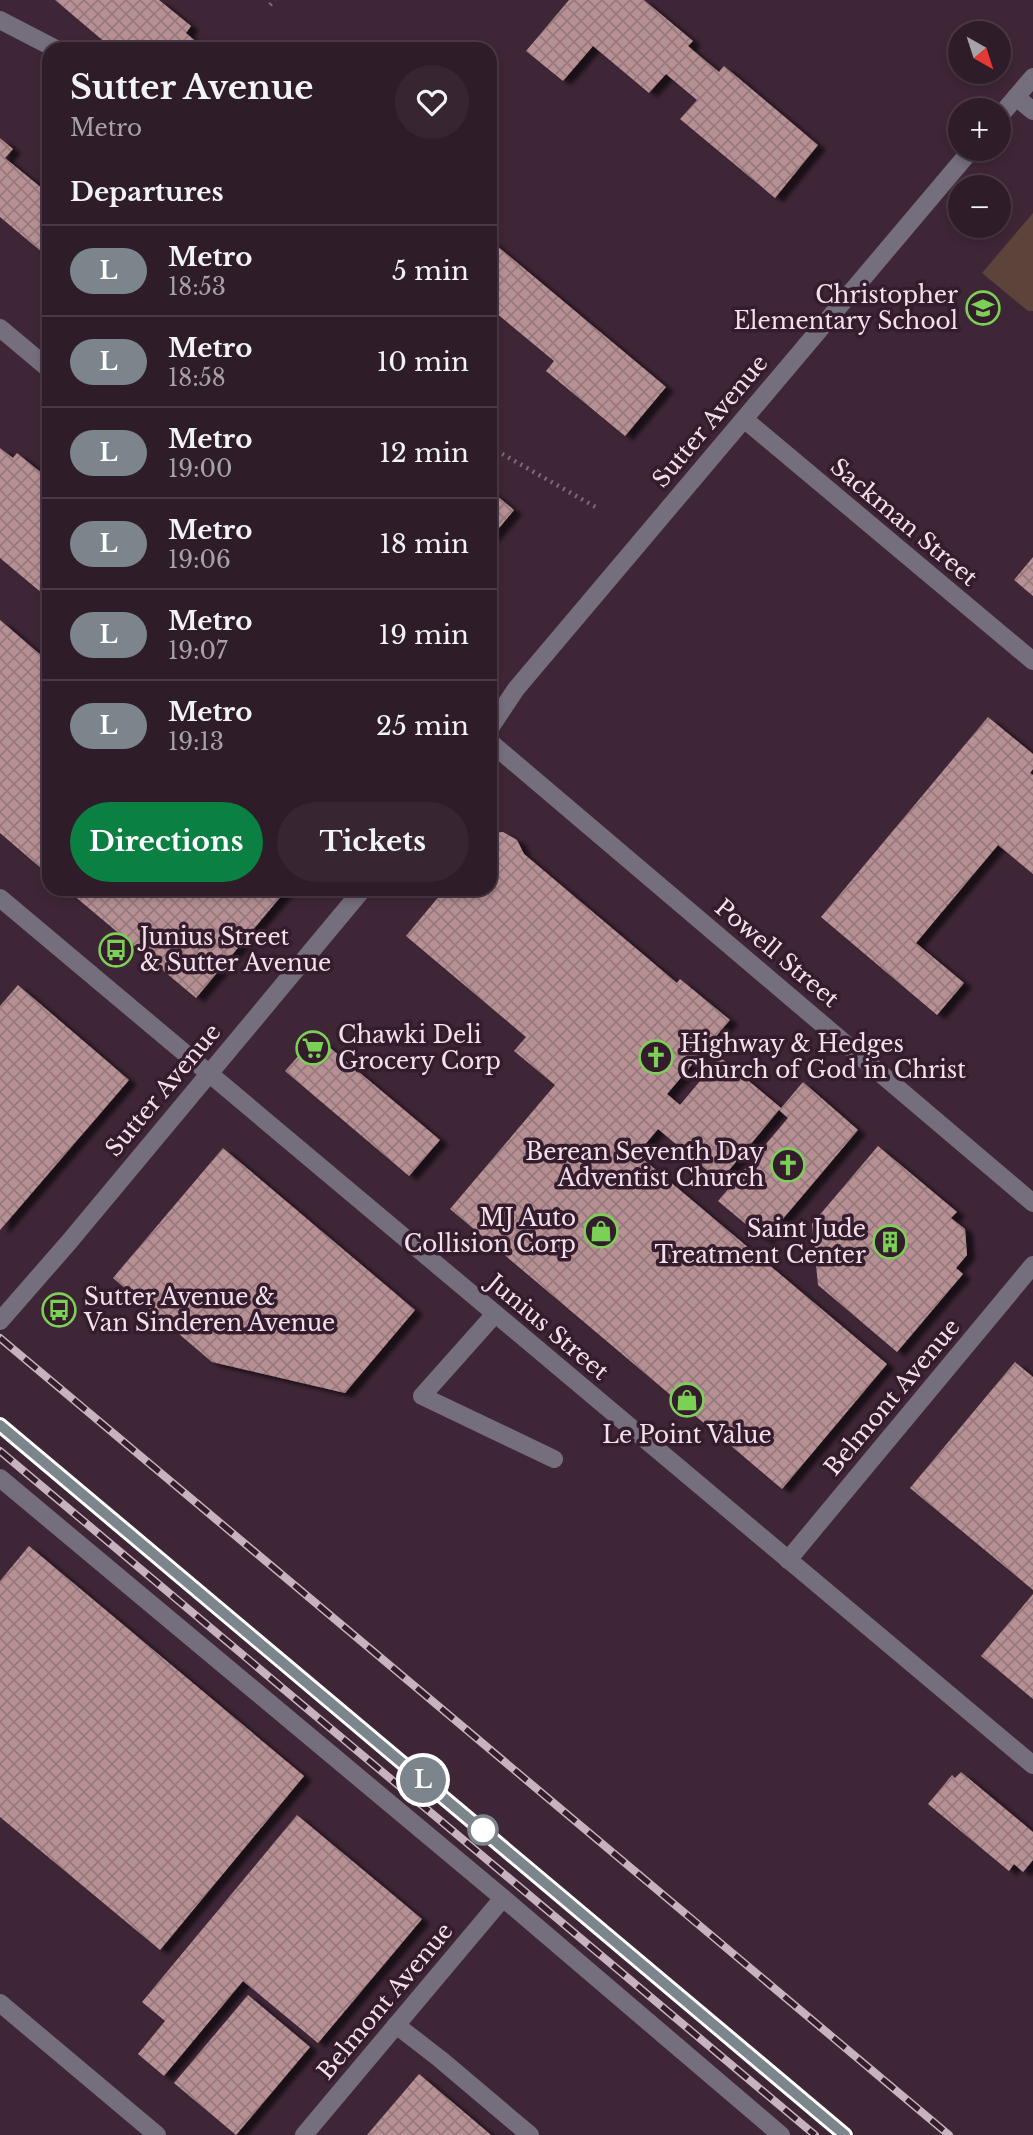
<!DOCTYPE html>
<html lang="en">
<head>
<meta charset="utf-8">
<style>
  body { margin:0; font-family:"Libre Baskerville",serif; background:#372531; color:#f1f3f6; height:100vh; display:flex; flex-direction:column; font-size:26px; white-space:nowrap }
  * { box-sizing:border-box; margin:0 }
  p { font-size:23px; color:#a7a1a8 }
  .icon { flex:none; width:38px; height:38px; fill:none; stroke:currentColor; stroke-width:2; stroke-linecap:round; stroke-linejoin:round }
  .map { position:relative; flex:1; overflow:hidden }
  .side { position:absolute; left:42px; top:42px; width:455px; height:854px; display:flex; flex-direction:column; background:#2f1c29; border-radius:21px; box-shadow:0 4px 10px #0003,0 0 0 2px #4a3a46 }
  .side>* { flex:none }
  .badge { padding:0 14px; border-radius:23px; font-size:24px; line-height:46px }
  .needle { width:46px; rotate:141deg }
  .controls { position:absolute; left:948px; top:21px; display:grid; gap:14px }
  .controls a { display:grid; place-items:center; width:63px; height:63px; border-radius:50%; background:#2f1c29; box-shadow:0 4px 10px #0003,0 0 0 2px #4a3a46; font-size:35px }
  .map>.badge { position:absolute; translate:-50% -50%; box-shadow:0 0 0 4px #fff }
  h2 { padding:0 28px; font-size:26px; line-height:63px }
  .round { display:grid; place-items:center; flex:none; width:74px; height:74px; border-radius:37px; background:#372531 }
  .overview { display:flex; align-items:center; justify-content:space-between; height:119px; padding:0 28px }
  h1 { font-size:33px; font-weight:800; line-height:52px }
  .primary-button { display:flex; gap:14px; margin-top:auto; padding:14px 28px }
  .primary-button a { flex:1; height:80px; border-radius:42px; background:#0b8043; color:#fff; font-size:28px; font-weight:800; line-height:80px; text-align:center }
  .primary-button a+a { background:#372531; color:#f1f3f6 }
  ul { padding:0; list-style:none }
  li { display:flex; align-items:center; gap:21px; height:91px; padding:0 28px; border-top:2px solid #4a3a46 }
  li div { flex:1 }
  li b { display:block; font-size:26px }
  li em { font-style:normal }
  li .badge { min-width:77px; font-weight:700; text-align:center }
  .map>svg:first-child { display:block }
</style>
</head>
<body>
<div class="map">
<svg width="1033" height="2135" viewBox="0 0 1033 2135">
  <defs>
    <pattern id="building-cross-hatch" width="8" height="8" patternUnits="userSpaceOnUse" patternTransform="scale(1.75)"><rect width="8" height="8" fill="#b79094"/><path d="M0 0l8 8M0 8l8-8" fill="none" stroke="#96797d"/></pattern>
    <filter id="shadow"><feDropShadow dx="8" dy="4.5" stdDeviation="2" flood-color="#0009"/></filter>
  </defs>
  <rect width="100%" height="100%" fill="#3f2637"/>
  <path fill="#5d443a" d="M1033,213V311H1028L982,273Z"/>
  <g fill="url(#building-cross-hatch)" filter="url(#shadow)">
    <path d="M55,0H159L191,26L186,33L205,49H113Z"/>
    <path d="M569,0H644L693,41L688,46L719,72L724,66L818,145L775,198L680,119L697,100L666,74L649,93L593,46L563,81L526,51Z"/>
    <path d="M0,138L13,149L5,158L49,194V258L0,217Z"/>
    <path d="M490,240L666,387L625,436L546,371L554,361L490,308Z"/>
    <path d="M0,448L13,458L17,453L49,479V599L0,558Z"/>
    <path d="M490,490L514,510L490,539Z"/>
    <path d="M1033,557V596L1014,580Z"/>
    <path d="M0,620L49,662V875L0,833Z"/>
    <path d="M988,717L1033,754V769L1030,773L1033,775V874L998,845L916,943L964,983L937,1015L821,917Z"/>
    <path d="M503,832L517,840L524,854L677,983L680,979L730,1020L667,1094L680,1105L720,1057L781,1108L803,1082L858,1130L765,1240L718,1201L788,1118L779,1110L720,1181L658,1129L637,1154L887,1364L782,1489L450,1209L555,1085L514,1051L526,1037L406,936L445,889H490V833Z"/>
    <path d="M66,889H287L196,998Z"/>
    <path d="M18,985L129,1080L0,1230V1006Z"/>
    <path d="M316,1036L440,1140L409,1176L285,1071Z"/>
    <path d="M878,1146L957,1212L951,1218L965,1229L967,1255L956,1268L963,1274L897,1352L818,1285L812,1224Z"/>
    <path d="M223,1148L415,1310L345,1393L212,1362L113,1278Z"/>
    <path d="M1015,1362L1033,1377V1590L910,1488Z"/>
    <path d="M29,1546L304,1776L160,1950L0,1817V1581Z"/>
    <path d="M1033,1594V1699L981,1656Z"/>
    <path d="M961,1772L1033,1832V1860L1023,1872L1014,1864L1009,1871L928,1804L952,1775L955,1778Z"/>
    <path d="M297,1815L422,1919L318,2043L243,1981L164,2076L138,2054L165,2021L142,2002Z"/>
    <path d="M248,1995L310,2047L236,2135L174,2083Z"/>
    <path d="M419,2074L491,2135H367Z"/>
  </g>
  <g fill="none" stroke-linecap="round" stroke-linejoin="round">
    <g stroke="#806978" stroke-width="4.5" stroke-dasharray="2 5" stroke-linecap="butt">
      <path d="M270,5L275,0"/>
      <path d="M490,447L599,509"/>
    </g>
    <g stroke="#756e7c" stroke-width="18">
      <path d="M0,20L56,49"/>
      <path d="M1016,97L1033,111"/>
      <path d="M999,117L1033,77"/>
      <path d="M0,328L49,369"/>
      <path d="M744,419L1033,661"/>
      <path d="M490,728L516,689L972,149"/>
      <path d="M490,742L1033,1203"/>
      <path d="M0,898L1033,1765"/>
      <path d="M495,1314L422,1396L554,1459"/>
      <path d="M0,1321L69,1242L363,889"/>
      <path d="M0,1478L503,1898L781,2135"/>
      <path d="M788,1560L1033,1265"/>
      <path d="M0,2003L157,2135"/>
      <path d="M396,2025L440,2059L530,2135"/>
      <path d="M304,2135L503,1898"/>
    </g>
    <defs>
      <g id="rail">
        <path d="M0,1338L949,2135"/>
        <path d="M0,1425L845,2135"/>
        <path d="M0,1451L815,2135"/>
      </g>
    </defs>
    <use href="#rail" stroke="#c6b3bf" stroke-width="8"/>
    <use href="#rail" stroke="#351c2d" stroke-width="5" stroke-dasharray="16" stroke-linecap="butt"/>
  </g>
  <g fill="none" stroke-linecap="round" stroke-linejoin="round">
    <defs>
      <path id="line" d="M0,1425L845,2135"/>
    </defs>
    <use href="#line" stroke="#fff" stroke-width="16"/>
    <use href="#line" stroke="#7c858c" stroke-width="10"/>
  </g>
  <defs>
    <symbol id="school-ring" viewBox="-11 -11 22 22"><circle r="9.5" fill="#351c2d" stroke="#7bd155" stroke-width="1.5"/><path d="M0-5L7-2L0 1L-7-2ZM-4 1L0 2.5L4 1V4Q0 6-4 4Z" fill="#7bd155"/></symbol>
    <symbol id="bus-ring" viewBox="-11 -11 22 22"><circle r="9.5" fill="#351c2d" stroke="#7bd155" stroke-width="1.5"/><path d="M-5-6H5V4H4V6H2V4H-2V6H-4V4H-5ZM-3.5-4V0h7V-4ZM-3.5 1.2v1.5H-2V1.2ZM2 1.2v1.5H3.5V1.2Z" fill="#7bd155"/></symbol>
    <symbol id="supermarket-ring" viewBox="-11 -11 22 22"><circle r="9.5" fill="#351c2d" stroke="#7bd155" stroke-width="1.5"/><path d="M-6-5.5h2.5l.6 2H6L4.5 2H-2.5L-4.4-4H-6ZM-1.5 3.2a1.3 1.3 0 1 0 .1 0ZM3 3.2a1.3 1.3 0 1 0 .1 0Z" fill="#7bd155"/></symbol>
    <symbol id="church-ring" viewBox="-11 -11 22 22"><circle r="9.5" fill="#351c2d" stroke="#7bd155" stroke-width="1.5"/><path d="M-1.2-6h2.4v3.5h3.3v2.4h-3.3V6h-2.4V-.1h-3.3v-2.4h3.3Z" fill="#7bd155"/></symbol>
    <symbol id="shop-ring" viewBox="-11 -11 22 22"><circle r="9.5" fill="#351c2d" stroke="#7bd155" stroke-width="1.5"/><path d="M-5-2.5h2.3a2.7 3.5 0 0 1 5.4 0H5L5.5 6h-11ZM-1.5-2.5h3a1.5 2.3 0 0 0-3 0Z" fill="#7bd155"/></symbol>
    <symbol id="building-ring" viewBox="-11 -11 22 22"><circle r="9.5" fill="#351c2d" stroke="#7bd155" stroke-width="1.5"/><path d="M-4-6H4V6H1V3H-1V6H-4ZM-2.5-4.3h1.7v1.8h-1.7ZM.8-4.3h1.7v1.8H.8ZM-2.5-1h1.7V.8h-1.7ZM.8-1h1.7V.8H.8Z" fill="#7bd155"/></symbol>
  </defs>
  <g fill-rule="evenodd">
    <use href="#school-ring" x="964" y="289" width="38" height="38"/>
    <use href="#bus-ring" x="97" y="931" width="38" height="38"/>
    <use href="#supermarket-ring" x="294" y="1029" width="38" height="38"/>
    <use href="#church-ring" x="637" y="1038" width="38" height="38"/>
    <use href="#church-ring" x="769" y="1146" width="38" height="38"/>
    <use href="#shop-ring" x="582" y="1212" width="38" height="38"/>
    <use href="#building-ring" x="871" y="1223" width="38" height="38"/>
    <use href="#bus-ring" x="40" y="1291" width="38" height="38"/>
    <use href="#shop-ring" x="668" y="1381" width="38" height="38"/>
  </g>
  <circle fill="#fff" stroke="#7c858c" stroke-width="3.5" cx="483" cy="1830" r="14"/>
  <g text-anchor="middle" stroke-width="7" stroke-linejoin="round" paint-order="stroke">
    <g font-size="23" fill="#f2e1ec" stroke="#351c2d" text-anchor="end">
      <text x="958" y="303">Christopher<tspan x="958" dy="26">Elementary School</tspan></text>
      <text x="140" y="945" text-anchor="start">Junius Street<tspan x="140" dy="26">&amp; Sutter Avenue</tspan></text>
      <text x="338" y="1043" text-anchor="start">Chawki Deli<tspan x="338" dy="26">Grocery Corp</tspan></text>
      <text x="680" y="1052" text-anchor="start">Highway &amp; Hedges<tspan x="680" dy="26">Church of God in Christ</tspan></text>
      <text x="764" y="1160">Berean Seventh Day<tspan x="764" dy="26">Adventist Church</tspan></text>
      <text x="576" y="1226">MJ Auto<tspan x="576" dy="26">Collision Corp</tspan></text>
      <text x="866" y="1237">Saint Jude<tspan x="866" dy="26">Treatment Center</tspan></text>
      <text x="84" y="1305" text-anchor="start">Sutter Avenue &amp;<tspan x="84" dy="26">Van Sinderen Avenue</tspan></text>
      <text x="687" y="1443" text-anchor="middle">Le Point Value</text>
    </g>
    <g font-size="23" fill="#f2e1ec" stroke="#351c2d">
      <text transform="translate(710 421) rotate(-50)" y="8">Sutter Avenue</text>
      <text transform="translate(904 522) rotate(40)" y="8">Sackman Street</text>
      <text transform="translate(777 953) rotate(40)" y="8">Powell Street</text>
      <text transform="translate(163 1090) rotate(-50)" y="8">Sutter Avenue</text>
      <text transform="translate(548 1327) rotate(40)" y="8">Junius Street</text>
      <text transform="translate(892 1397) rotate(-50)" y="8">Belmont Avenue</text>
      <text transform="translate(385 2001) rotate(-50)" y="8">Belmont Avenue</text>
    </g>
  </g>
</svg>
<div class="controls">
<a><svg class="needle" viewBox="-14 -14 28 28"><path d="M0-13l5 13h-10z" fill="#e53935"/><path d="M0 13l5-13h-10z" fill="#a7a1a8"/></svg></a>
<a>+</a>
<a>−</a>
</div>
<b class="badge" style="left:423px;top:1780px;background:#7c858c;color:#fff">L</b>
<section class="side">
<div class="overview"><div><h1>Sutter Avenue</h1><p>Metro</p></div><a class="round"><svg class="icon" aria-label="heart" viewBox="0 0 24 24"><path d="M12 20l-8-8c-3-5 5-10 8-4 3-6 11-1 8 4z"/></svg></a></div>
<h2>Departures</h2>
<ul>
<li><span class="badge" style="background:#7c858c;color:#fff">L</span><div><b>Metro</b><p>18:53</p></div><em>5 min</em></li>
<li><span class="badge" style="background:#7c858c;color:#fff">L</span><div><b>Metro</b><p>18:58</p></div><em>10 min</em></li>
<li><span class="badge" style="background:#7c858c;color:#fff">L</span><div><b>Metro</b><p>19:00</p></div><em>12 min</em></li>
<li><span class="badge" style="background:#7c858c;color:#fff">L</span><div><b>Metro</b><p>19:06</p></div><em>18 min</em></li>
<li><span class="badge" style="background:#7c858c;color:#fff">L</span><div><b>Metro</b><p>19:07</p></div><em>19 min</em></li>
<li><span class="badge" style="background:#7c858c;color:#fff">L</span><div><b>Metro</b><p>19:13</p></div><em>25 min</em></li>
</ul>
<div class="primary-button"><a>Directions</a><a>Tickets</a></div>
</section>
</div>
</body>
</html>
